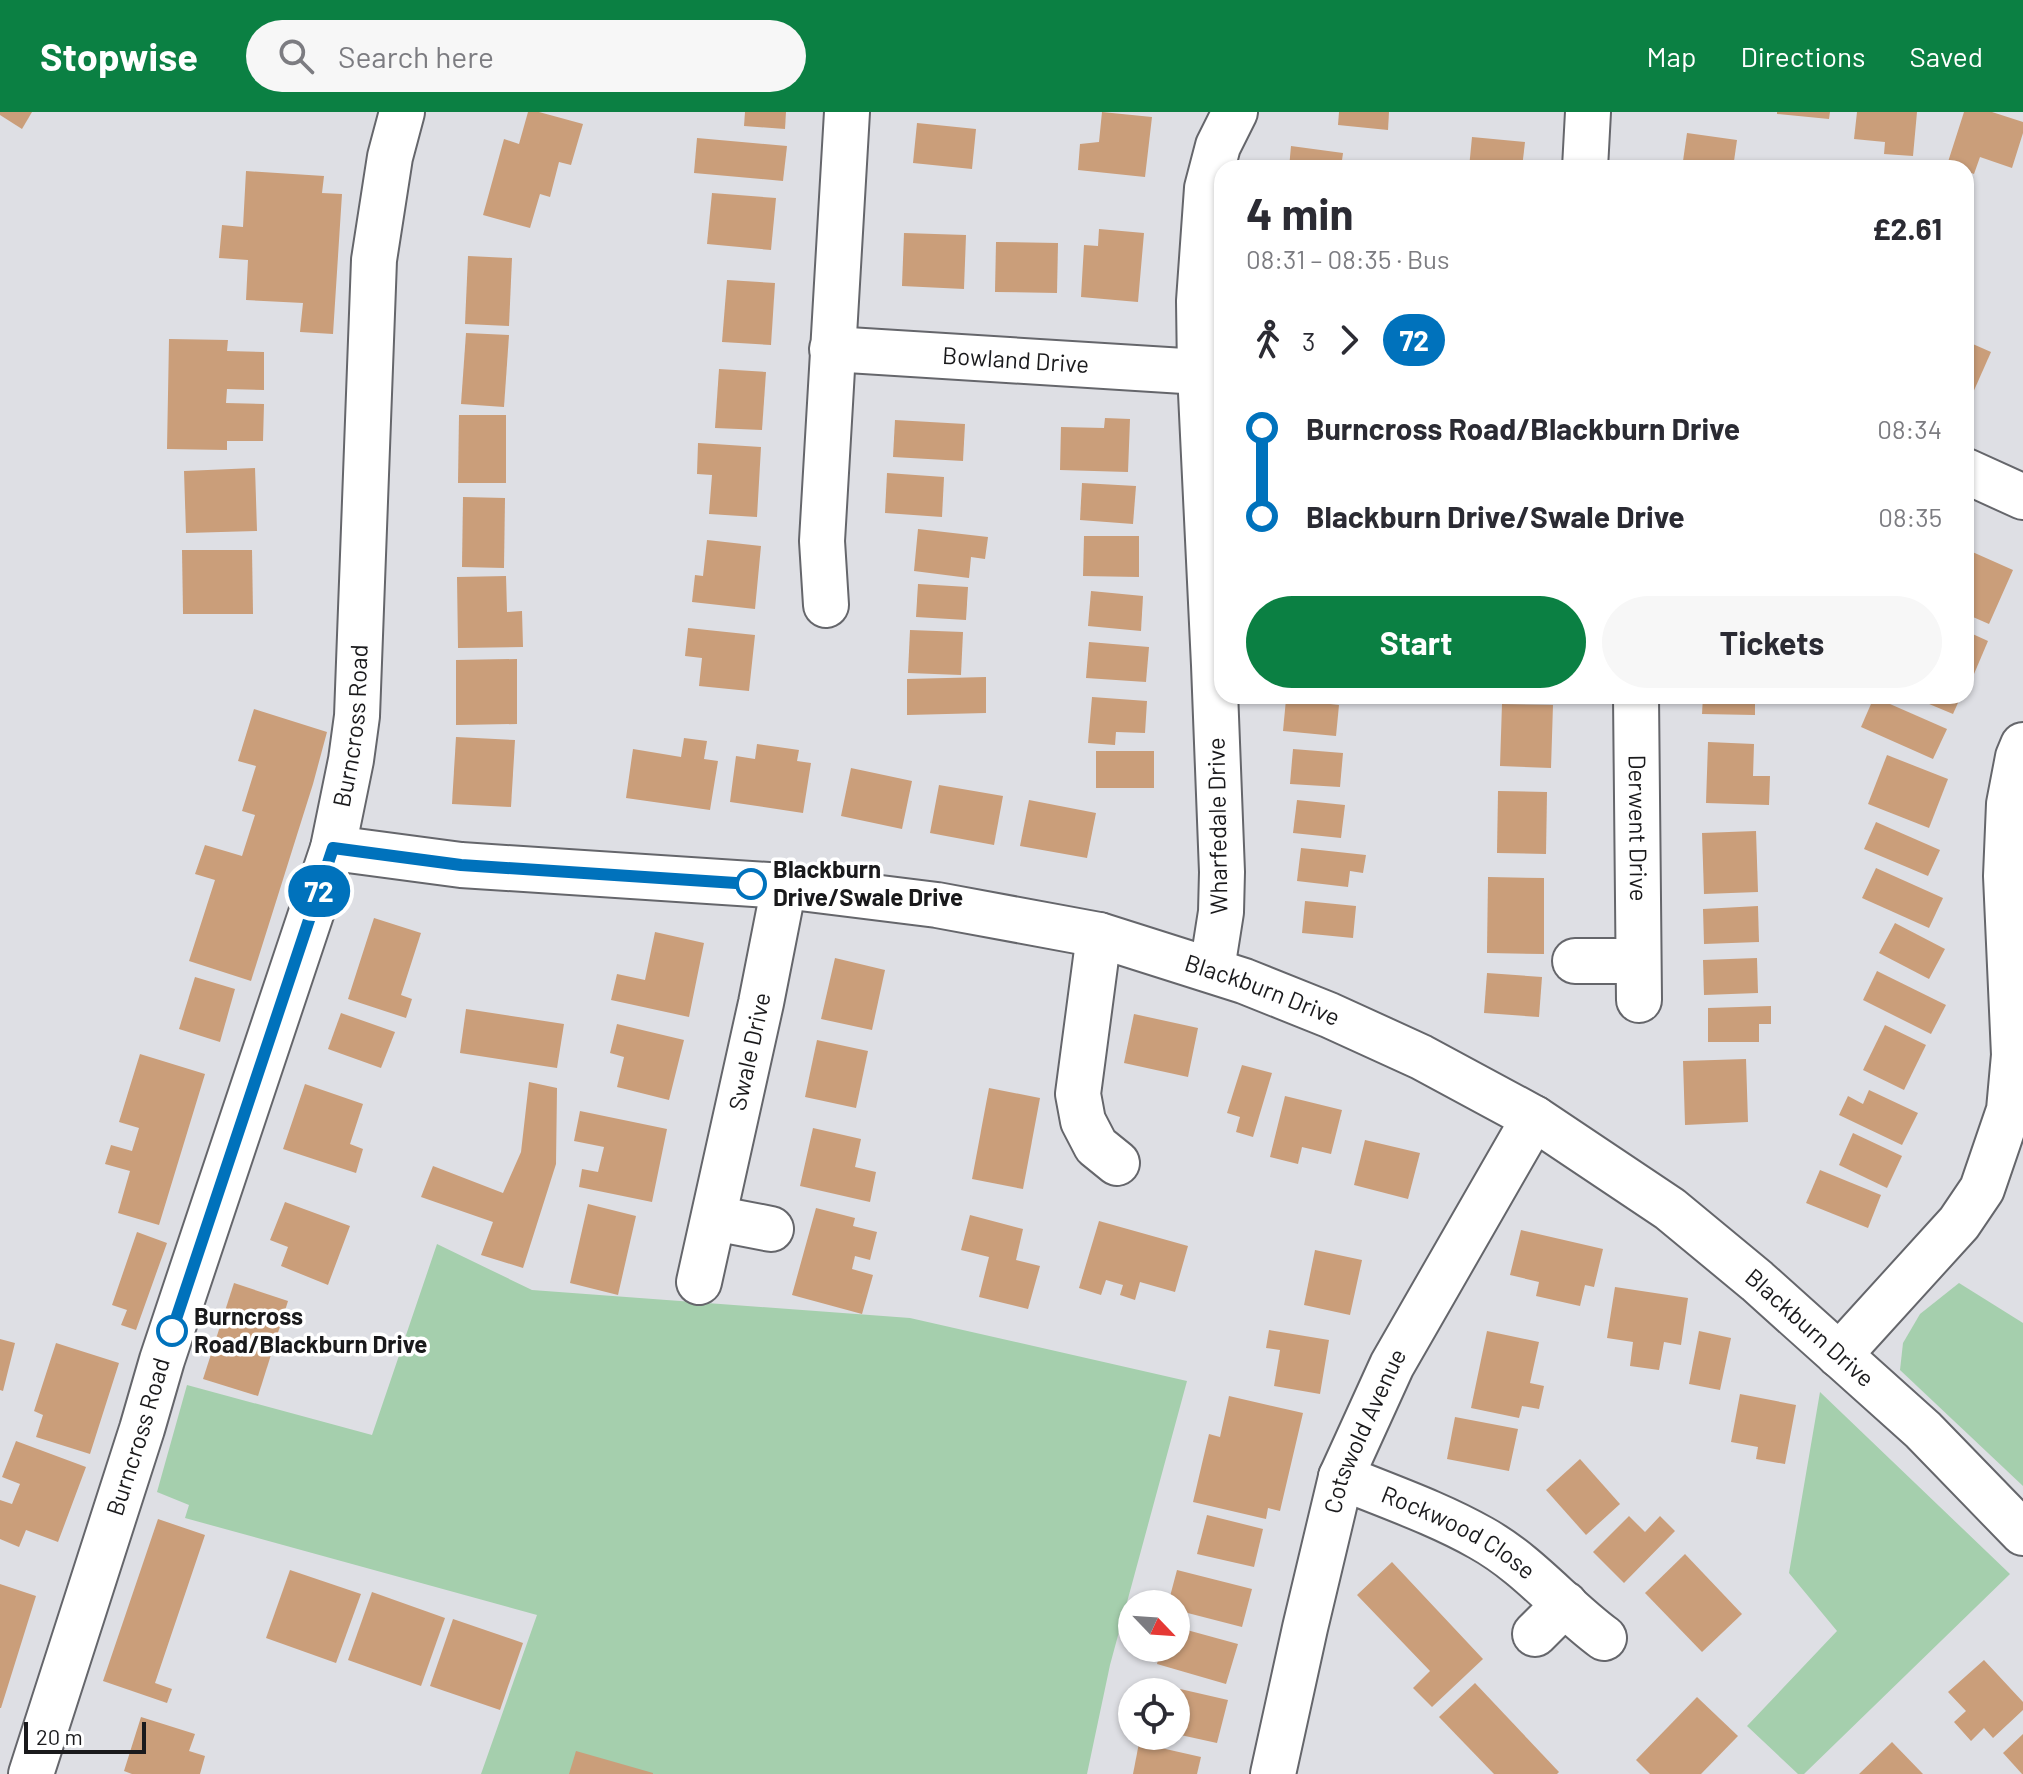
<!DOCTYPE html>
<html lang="en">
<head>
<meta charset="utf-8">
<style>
  body { margin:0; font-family:Barlow,sans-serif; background:#f7f7f7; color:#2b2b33; height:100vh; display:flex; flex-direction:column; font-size:30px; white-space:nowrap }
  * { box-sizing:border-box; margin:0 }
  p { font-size:26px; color:#7c7c81 }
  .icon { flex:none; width:44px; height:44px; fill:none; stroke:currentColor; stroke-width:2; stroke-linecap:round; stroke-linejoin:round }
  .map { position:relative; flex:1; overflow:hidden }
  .sheet { position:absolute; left:1214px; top:48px; width:760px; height:544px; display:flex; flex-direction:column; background:#fff; border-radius:24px; box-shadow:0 2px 6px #0004 }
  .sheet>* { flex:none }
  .badge { padding:0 16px; border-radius:26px; font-size:28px; line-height:52px }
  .needle { width:52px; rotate:115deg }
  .controls { position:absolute; left:1118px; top:1478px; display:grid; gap:16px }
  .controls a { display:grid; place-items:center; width:72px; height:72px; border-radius:50%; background:#fff; box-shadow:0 2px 6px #0004; font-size:40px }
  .scale { position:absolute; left:24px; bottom:20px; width:122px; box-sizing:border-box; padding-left:8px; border:4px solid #1a1a1c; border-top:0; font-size:22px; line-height:28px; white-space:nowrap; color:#1a1a1c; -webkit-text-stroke:6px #fff; paint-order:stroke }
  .map>.badge { position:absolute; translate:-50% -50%; box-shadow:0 0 0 4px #fff }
  .legs { display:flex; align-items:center; gap:12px; height:88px; padding:0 32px; font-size:26px }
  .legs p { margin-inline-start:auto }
  .summary { display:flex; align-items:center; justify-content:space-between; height:136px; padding:0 32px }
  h1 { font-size:44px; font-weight:700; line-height:60px }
  .primary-button { display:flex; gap:16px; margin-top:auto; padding:16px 32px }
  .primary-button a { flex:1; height:92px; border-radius:48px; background:#0b8043; color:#fff; font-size:32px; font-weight:700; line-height:92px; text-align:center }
  .primary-button a+a { background:#f7f7f7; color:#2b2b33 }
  ul { padding:0 32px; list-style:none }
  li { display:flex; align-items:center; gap:28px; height:88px; font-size:30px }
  li i { display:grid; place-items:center; width:12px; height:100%; margin:0 10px; background:currentColor }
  li i::after { content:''; width:20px; height:20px; margin:-10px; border:6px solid; border-radius:50%; background:#fff }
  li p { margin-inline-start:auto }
  li:first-child i { background:linear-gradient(#0000 50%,currentColor 0) }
  li:last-child i { background:linear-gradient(currentColor 50%,#0000 0) }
  header { display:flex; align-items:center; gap:48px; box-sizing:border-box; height:112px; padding:0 40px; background:#0b8043; color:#fff }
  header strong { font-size:38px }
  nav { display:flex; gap:44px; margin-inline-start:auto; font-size:28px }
  .search { width:560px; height:72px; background:#f7f7f7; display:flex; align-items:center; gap:20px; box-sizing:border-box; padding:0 28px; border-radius:44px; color:#7c7c81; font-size:30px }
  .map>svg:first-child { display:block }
</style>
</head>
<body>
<header>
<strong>Stopwise</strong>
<div class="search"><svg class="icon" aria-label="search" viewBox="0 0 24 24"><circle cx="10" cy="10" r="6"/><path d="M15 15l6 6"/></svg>Search here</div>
<nav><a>Map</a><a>Directions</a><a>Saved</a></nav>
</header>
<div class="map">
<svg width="2023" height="1662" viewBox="0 0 2023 1662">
  <rect width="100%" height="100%" fill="#dedfe4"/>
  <g fill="#a5cfad">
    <path d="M437,1132L532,1178L910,1206L1187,1269L1110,1553L1087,1662H481L537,1503L185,1406L189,1393L157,1380L187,1273L372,1323Z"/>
    <path d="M1959,1171L2023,1211V1374L1900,1258L1903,1231L1920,1202Z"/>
    <path d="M1820,1280L2010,1462L1804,1662H1798L1747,1614L1837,1519L1789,1461Z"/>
  </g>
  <g fill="#ca9e7a">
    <path d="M0,0H32L22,17L0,3Z"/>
    <path d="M528,0H539L583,12L571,53L559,50L550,85L540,82L530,116L483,103L504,27L519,32Z"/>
    <path d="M745,0H786L785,17L744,14Z"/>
    <path d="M1102,0L1152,5L1145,65L1078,58L1080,32L1099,30Z"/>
    <path d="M1339,0H1389L1388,18L1338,13Z"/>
    <path d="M1777,0H1830L1829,7L1777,2Z"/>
    <path d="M1857,0H1917L1913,44L1884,42L1885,30L1854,27Z"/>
    <path d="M1964,0H1992L2023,10V21L2012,56L1980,45L1974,62L1966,59V56H1955L1947,53Z"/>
    <path d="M917,11L976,17L972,57L913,51Z"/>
    <path d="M1687,21L1737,28L1733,56H1682Z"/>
    <path d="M1472,25L1525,30L1522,56H1469Z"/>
    <path d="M697,26L787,34L783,69L694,61Z"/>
    <path d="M1291,34L1343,41L1341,56H1289Z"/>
    <path d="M246,59L324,64L322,81L342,82L333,222L300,220L303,191L246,188L248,148L219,146L222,113L243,115Z"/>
    <path d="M712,81L776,86L771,138L707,132Z"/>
    <path d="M1099,117L1144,121L1138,190L1081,185L1084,133L1098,134Z"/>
    <path d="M904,121L966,123L964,177L902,174Z"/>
    <path d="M996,130L1058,131L1057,181L995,180Z"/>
    <path d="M468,144L512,146L509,214L465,212Z"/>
    <path d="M727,168L775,171L771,233L722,230Z"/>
    <path d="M466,221L509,223L504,295L461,292Z"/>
    <path d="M169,227L228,228L227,239L264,240V278L227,277L226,291L264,292L263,329H227V338L167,337Z"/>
    <path d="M1966,229L1991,240L1968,292L1966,291Z"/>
    <path d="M719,257L766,260L762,318L715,316Z"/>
    <path d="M459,303H506V371H458Z"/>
    <path d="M1105,306L1130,307L1128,360L1060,358L1061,315L1104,316Z"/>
    <path d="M895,308L965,312L963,349L893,345Z"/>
    <path d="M698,331L761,335L757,405L709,402L712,363L697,362Z"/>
    <path d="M255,356L257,419L186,421L184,359Z"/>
    <path d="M887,361L944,365L942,405L885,401Z"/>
    <path d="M1082,371L1136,374L1133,412L1080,408Z"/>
    <path d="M463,385L505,386L504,456L462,455Z"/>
    <path d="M918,417L988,425L985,447L971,445L969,466L914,459Z"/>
    <path d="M1084,424H1139V465L1083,464Z"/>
    <path d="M707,428L761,434L755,497L692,490L695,463L703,464Z"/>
    <path d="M182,438H252L253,502H183Z"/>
    <path d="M1968,438L2013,458L1989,512L1966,502L1968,478H1966V443Z"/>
    <path d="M506,464L507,500L522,499L523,535L458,536L457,465Z"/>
    <path d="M918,472L968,475L966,508L916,505Z"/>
    <path d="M1091,479L1143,484L1141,519L1088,514Z"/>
    <path d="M688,516L755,523L749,579L699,574L702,546L685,544Z"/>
    <path d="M910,518L963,520L961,563L908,561Z"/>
    <path d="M1966,519L1988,529L1974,562L1966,559Z"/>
    <path d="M1089,530L1149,535L1146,570L1086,566Z"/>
    <path d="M517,547V612L456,613V548Z"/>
    <path d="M986,565V601L907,603V567Z"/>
    <path d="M1703,584H1755V603L1702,602Z"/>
    <path d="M1910,584H1961L1953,602Z"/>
    <path d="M1092,585L1147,589L1145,621L1116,620L1115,633L1088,631Z"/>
    <path d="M1874,585L1947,617L1933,647L1861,615Z"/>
    <path d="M1286,587L1339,593L1336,624L1283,619Z"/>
    <path d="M1502,592L1553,593L1551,656L1500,654Z"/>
    <path d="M254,597L327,620L313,672L251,869L189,849L215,768L195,762L205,733L242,744L255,703L242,699L256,654L238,649Z"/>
    <path d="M456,625L515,628L511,695L452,692Z"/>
    <path d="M684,626L707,629L704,647L718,649L710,698L626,686L633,637L681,645Z"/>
    <path d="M1708,630L1754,632L1753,664H1770L1769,693L1706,691Z"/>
    <path d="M757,632L799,638L797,649L811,651L803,701L730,690L736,644L755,647Z"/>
    <path d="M1293,637L1343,641L1340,675L1290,672Z"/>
    <rect x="1096" y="639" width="58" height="37"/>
    <path d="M1887,643L1948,667L1929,716L1868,692Z"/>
    <path d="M851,656L912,669L902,717L841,704Z"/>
    <path d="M939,673L1003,684L994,733L930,721Z"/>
    <path d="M1498,679L1547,680L1546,742L1497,741Z"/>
    <path d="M1029,688L1096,701L1087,746L1020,734Z"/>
    <path d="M1297,688L1345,693L1341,726L1293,721Z"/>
    <path d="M1876,710L1940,738L1928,764L1864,737Z"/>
    <path d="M1756,719L1758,780L1704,782L1702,721Z"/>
    <path d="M1301,736L1366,743L1363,761L1350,759L1348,775L1297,769Z"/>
    <path d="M1876,756L1943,786L1929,816L1862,786Z"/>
    <path d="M1488,765L1544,766V842L1487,841Z"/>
    <path d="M1305,789L1356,794L1353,826L1302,821Z"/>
    <path d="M1758,794L1759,830L1704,832L1703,797Z"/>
    <path d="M374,806L421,821L401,883L412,887L406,906L348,887Z"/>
    <path d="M1895,811L1945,837L1929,867L1879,841Z"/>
    <path d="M655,820L704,831L689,905L611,888L617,862L645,868Z"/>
    <path d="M835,846L885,858L872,918L821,907Z"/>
    <path d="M1757,846L1758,881L1704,883L1703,848Z"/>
    <path d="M1877,859L1946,893L1931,922L1863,888Z"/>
    <path d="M1487,861L1542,865L1539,905L1484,901Z"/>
    <path d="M195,865L235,877L220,930L179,917Z"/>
    <path d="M1771,894V912H1759V930H1708V896Z"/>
    <path d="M466,897L564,912L557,956L460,941Z"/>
    <path d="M341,901L395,920L381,956L328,937Z"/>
    <path d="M1134,902L1198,916L1188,965L1124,951Z"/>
    <path d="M617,912L684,928L669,988L617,975L624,945L610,941Z"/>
    <path d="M1885,913L1926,933L1904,978L1863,958Z"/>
    <path d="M817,928L868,939L856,996L805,985Z"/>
    <path d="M140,942L205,962L159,1113L118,1101L130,1059L105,1052L111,1033L132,1039L139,1016L119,1010Z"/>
    <path d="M1746,947L1748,1010L1685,1013L1683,949Z"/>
    <path d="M1242,953L1272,961L1253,1025L1236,1020L1240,1005L1227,1001Z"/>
    <path d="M529,970L557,976L556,1052L523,1156L481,1143L493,1110L421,1085L433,1054L503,1081L521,1040Z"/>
    <path d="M305,972L363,992L350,1032L363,1037L356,1061L283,1037Z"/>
    <path d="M989,976L1040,986L1023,1077L972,1067Z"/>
    <path d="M1869,978L1918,1001L1902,1033L1839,1003L1848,984L1863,992Z"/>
    <path d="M1285,984L1342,998L1331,1042L1302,1035L1298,1052L1270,1045Z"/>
    <path d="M580,999L667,1017L652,1090L579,1075L582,1057L598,1060L604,1035L574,1029Z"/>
    <path d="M813,1016L861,1027L855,1055L876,1060L870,1090L800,1074Z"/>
    <path d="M1853,1021L1902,1044L1887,1076L1839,1053Z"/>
    <path d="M1365,1028L1420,1041L1408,1087L1354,1073Z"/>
    <path d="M1820,1058L1881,1083L1868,1116L1806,1091Z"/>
    <path d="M285,1090L350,1114L328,1173L281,1154L288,1135L270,1128Z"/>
    <path d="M588,1092L636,1104L618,1183L570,1171Z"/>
    <path d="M816,1096L855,1106L853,1114L877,1120L870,1148L855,1144L852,1157L873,1163L862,1202L792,1183Z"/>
    <path d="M970,1103L1023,1117L1016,1148L1040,1154L1028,1197L979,1185L989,1145L961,1138Z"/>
    <path d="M1099,1109L1188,1134L1175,1180L1140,1170L1135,1188L1120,1183L1123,1173L1106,1168L1101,1183L1079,1176Z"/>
    <path d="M1521,1118L1603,1137L1594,1175L1585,1173L1580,1194L1536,1184L1539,1170L1510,1163Z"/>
    <path d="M137,1120L167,1131L136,1218L121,1213L127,1198L112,1193Z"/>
    <path d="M1315,1138L1362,1148L1350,1203L1304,1193Z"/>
    <path d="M234,1171L288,1189L258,1284L203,1267Z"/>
    <path d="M1615,1175L1688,1186L1681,1233L1664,1230L1659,1258L1630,1254L1633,1230L1607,1226Z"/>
    <path d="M1269,1218L1329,1228L1320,1282L1274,1274L1280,1238L1266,1236Z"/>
    <path d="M1487,1219L1539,1230L1530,1271L1544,1274L1539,1297L1522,1294L1519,1306L1471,1296Z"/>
    <path d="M1699,1219L1731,1226L1720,1278L1689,1272Z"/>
    <path d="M0,1227L15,1231L3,1279L0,1278Z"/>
    <path d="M56,1231L119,1251L90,1342L36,1325L43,1303L34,1299Z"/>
    <path d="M1740,1282L1796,1293L1785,1352L1756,1347L1758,1335L1731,1330Z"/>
    <path d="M1229,1284L1303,1301L1280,1399L1268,1396L1266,1407L1193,1390L1209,1322L1220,1325Z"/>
    <path d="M1455,1305L1518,1317L1509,1359L1447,1347Z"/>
    <path d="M16,1329L86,1355L58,1430L26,1418L19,1435L0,1427V1388L12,1392L20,1372L2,1365Z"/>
    <path d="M1580,1347L1620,1392L1586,1423L1546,1378Z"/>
    <path d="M1207,1403L1263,1417L1254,1455L1197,1442Z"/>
    <path d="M1629,1404L1645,1420L1660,1404L1675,1419L1624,1471L1593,1440Z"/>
    <path d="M158,1407L205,1423L155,1571L172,1577L167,1591L103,1569Z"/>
    <path d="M1685,1442L1742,1502L1702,1540L1645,1481Z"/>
    <path d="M1392,1450L1483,1547L1432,1595L1413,1576L1430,1559L1357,1483Z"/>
    <path d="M290,1458L361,1482L336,1551L266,1526Z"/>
    <path d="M1177,1458L1252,1477L1242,1515L1176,1498V1492H1168Z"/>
    <path d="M0,1472L36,1484L1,1596H0Z"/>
    <path d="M372,1480L445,1506L421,1574L348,1548Z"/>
    <path d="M453,1507L523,1531L500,1598L430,1574Z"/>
    <path d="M1176,1515L1238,1532L1226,1572L1157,1552L1161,1536H1176Z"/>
    <path d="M1984,1548L2023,1590V1598L1993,1626L1984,1616L1971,1629L1954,1610L1966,1599L1948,1580Z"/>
    <path d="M1154,1571L1228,1588L1217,1631L1176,1622V1580H1152Z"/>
    <path d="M1475,1571L1559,1660L1557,1662H1494L1439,1605Z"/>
    <path d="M1697,1585L1738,1624L1701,1662H1650L1636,1648Z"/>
    <path d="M141,1605L195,1622L189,1639L205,1644L200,1662H132L124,1659Z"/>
    <path d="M2023,1622V1662H2022L2003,1641Z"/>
    <path d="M1892,1630L1923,1662H1859Z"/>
    <path d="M1139,1631L1201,1645L1197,1662H1133Z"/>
    <path d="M576,1639L653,1661V1662H569Z"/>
  </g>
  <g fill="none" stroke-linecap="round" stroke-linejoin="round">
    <defs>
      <g id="minor">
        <path d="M1585,56L1588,0"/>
        <path id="s1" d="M832,237L1200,260"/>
        <path d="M1966,359L2023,385"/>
        <path d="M826,493L822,429L847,0"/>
        <path id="s2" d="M1636,584L1639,888"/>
        <path id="s3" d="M333,736L461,753L784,774L937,793L1099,823L1244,869L1329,903L1421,945L1534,1006L1670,1097L1757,1169L1923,1318L2023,1421"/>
        <path d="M1099,823L1078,982L1083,1009L1096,1034L1117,1051"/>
        <path d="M1575,849H1638"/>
        <path d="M1212,857L1221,800L1222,760L1214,553L1200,260L1199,189L1207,76L1218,34L1235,0"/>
        <path d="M714,1106L771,1117"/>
        <path id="s4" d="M699,1170L761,891L784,774"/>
        <path d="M1839,1243L1959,1111L1982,1077L2009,998L2014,943L2006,764L2009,692L2018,645L2023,633"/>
        <path id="s5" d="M1341,1365C1387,1384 1437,1401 1481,1426C1528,1452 1562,1495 1604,1526"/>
        <path d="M1535,1522L1565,1492"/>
        <path id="s6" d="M1273,1662L1305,1516L1341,1365L1392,1253L1534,1006"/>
      </g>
      <g id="major">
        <path id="s7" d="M31,1662L142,1317L162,1248L333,736L351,648L357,604L374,148L390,45L402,0"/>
      </g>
    </defs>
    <use href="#minor" stroke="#65666b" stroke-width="48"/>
    <use href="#major" stroke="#65666b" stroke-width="48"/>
    <use href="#minor" stroke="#fff" stroke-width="44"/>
    <use href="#major" stroke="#fff" stroke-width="44"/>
  </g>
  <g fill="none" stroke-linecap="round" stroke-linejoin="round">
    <defs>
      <path id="line-1" d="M172,1219L333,736L461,753L751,772"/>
    </defs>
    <use href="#line-1" stroke="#fff" stroke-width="18"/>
    <use href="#line-1" stroke="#0072bc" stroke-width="12"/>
  </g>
  <g fill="#fff" stroke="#0072bc" stroke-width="4">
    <circle cx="751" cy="772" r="14"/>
    <circle cx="172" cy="1219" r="14"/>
  </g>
  <g text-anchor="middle" stroke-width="7" stroke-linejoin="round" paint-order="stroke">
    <g font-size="24" fill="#1a1a1c" stroke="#fff">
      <text dy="8" stroke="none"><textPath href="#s1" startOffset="184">Bowland Drive</textPath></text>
      <text dy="8" stroke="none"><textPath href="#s7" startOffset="1098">Burncross Road</textPath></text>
      <text transform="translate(1218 714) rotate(-91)" y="8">Wharfedale Drive</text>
      <text dy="8" stroke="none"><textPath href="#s2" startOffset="132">Derwent Drive</textPath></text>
      <text dy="8" stroke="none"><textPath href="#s3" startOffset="944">Blackburn Drive</textPath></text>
      <text dy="8" stroke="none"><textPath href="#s4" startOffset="236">Swale Drive</textPath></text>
      <text dy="8" stroke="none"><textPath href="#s3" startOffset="1592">Blackburn Drive</textPath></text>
      <text dy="8" stroke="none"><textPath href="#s6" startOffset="356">Cotswold Avenue</textPath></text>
      <text dy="8" stroke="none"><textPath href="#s7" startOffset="354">Burncross Road</textPath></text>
      <text dy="8" stroke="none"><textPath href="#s5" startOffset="130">Rockwood Close</textPath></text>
    </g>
    <g font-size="24" font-weight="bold" fill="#1a1a1c" stroke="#fff" text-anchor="start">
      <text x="773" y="766">Blackburn<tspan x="773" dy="28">Drive/Swale Drive</tspan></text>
      <text x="194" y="1213">Burncross<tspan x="194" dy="28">Road/Blackburn Drive</tspan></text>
    </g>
  </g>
</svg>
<div class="controls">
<a><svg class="needle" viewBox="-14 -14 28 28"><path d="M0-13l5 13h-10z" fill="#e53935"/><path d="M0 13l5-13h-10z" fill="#7c7c81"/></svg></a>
<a><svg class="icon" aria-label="locate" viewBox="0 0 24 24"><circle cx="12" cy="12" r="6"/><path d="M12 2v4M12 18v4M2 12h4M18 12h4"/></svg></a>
</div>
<div class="scale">20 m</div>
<b class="badge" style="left:319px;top:779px;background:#0072bc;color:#fff">72</b>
<section class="sheet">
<div class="summary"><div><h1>4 min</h1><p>08:31 – 08:35 · Bus</p></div><b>£2.61</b></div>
<div class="legs"><svg class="icon" aria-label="walk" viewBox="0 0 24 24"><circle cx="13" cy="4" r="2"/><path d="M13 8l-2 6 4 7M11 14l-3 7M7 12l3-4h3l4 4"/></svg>3<svg class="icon" aria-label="forward" viewBox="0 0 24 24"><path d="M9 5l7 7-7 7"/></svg><b class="badge" style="background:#0072bc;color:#fff">72</b></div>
<ul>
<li><i style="color:#0072bc"></i><b>Burncross Road/Blackburn Drive</b><p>08:34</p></li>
<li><i style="color:#0072bc"></i><b>Blackburn Drive/Swale Drive</b><p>08:35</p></li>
</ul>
<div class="primary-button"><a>Start</a><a>Tickets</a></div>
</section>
</div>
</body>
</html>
